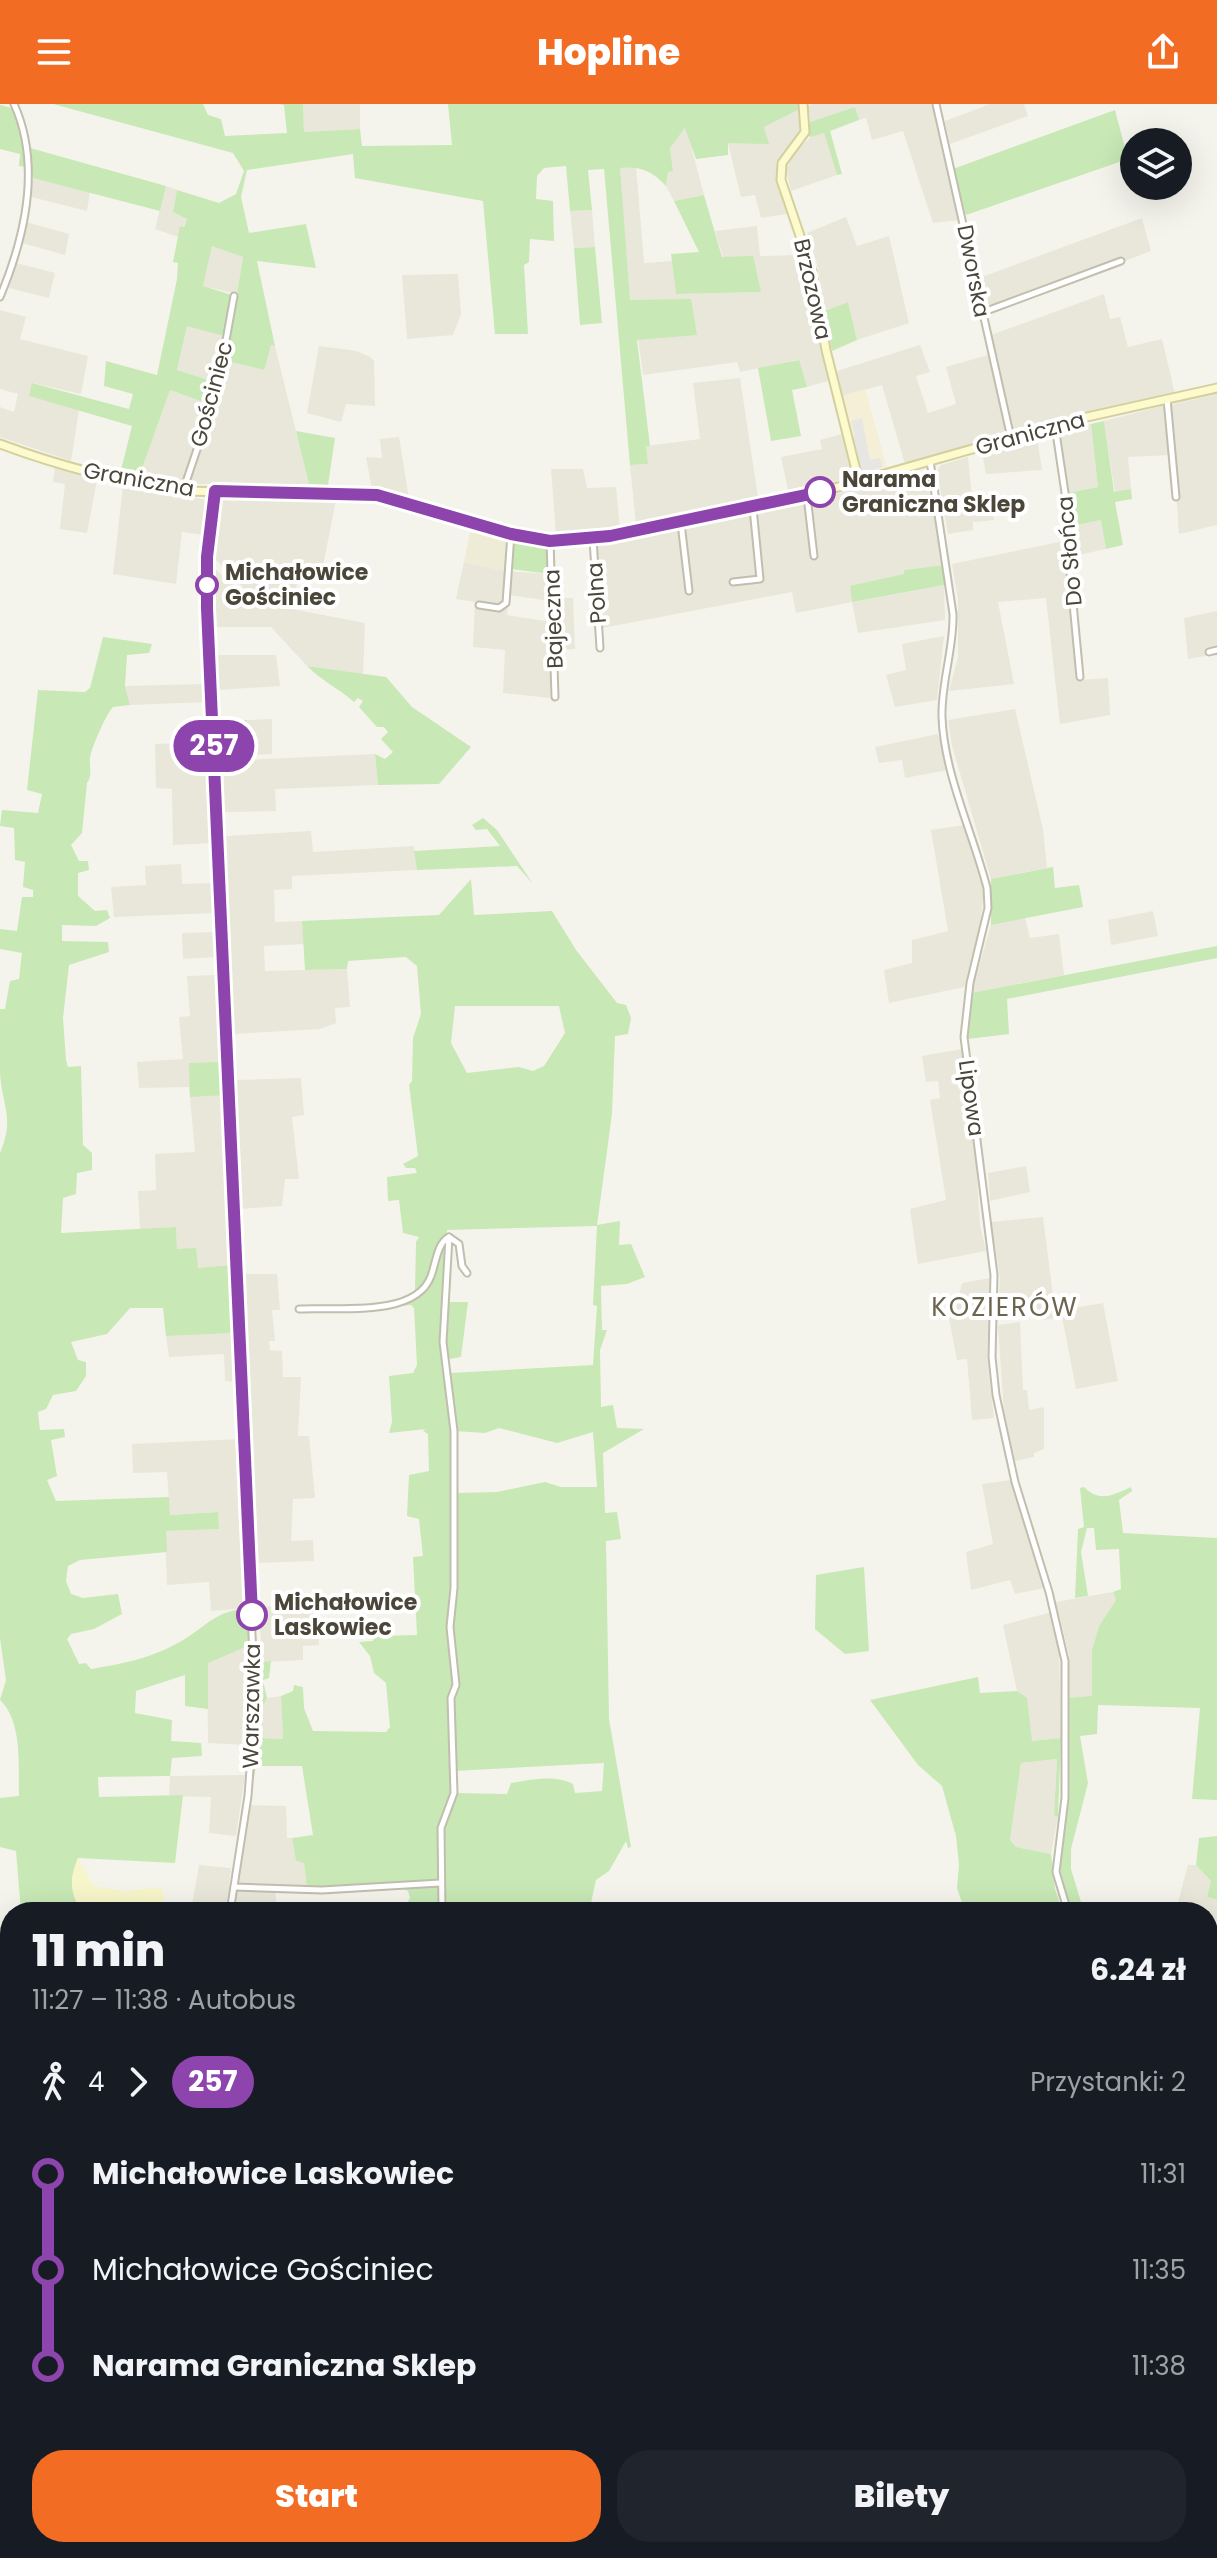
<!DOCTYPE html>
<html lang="pl">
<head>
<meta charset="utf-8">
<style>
  body { margin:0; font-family:Poppins,sans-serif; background:#20242c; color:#f1f3f6; height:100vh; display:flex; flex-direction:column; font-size:30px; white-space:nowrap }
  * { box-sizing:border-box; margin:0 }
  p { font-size:26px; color:#9ea1a6 }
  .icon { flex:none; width:44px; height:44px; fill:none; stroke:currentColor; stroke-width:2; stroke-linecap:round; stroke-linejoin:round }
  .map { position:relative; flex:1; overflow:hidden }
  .drawer { position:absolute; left:0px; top:1798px; width:1218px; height:656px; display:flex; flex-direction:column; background:#171b24; border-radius:32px 32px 0 0; box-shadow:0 8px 32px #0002 }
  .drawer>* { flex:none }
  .badge { padding:0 16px; border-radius:26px; font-size:28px; line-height:52px }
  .fabs { position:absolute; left:1120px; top:24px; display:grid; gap:16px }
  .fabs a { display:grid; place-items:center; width:72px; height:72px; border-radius:50%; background:#171b24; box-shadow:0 8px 32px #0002; font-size:40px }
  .map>.badge { position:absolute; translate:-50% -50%; box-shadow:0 0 0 4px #fff }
  .legs { display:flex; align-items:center; gap:12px; height:88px; padding:0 32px; font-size:26px }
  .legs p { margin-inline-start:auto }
  .head { display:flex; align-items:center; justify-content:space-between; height:136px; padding:0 32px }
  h1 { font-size:44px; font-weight:800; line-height:60px }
  .cta { display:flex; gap:16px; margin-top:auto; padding:16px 32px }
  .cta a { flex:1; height:92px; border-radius:32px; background:#f36c24; color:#fff; font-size:32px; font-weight:800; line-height:92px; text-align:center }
  .cta a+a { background:#20242c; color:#f1f3f6 }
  ul { padding:0 32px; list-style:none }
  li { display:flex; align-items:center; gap:28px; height:96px; font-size:30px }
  li i { display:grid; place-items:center; width:12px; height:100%; margin:0 10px; background:currentColor }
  li i::after { content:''; width:20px; height:20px; margin:-10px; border:6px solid; border-radius:50%; background:#171b24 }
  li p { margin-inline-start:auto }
  li:first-child i { background:linear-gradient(#0000 50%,currentColor 0) }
  li:last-child i { background:linear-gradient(currentColor 50%,#0000 0) }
  header { display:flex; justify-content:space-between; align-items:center; height:104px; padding:0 32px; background:#f36c24; color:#fff; font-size:36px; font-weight:800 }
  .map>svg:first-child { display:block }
</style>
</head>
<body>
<header><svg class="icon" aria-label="menu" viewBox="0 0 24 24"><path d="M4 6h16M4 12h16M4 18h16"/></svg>Hopline<svg class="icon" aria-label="share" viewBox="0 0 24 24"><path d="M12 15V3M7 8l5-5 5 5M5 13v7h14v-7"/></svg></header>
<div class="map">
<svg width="1217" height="2454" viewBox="0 0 1217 2454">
  <rect width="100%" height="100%" fill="#f5f4ec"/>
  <g fill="#e9e7da">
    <path d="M303,0H360V25L304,28Z"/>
    <path d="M813,0H933L960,116L933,119L903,27L872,36L866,14L859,16L855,3L810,18L808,2Z"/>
    <path d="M990,0H1024L1028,12L950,40L945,17Z"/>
    <path d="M800,5L802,27L776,58L787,110L761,114L755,91L741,93L728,39H768L764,23Z"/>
    <path d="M686,23L704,91L674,97L666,82L668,68L673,67L670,44Z"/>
    <path d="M824,29L837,71L791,87L786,66L792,50L812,32Z"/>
    <path d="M636,62L644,159L672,157L676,190L761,188L723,153L715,127L757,122L760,152L802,151L828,277L807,283L798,256L740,268L737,258L643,271L633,197H630L619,63Z"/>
    <path d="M33,74L90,87L87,107L31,93Z"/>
    <path d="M166,82L177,86L173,108L187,115L178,133L155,125Z"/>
    <path d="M592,106L595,143L574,144L570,107Z"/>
    <path d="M846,113L857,142L889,132L909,219L857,236L848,198L825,207L817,160L807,129Z"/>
    <path d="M1142,114L1151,147L986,210L979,174Z"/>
    <path d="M26,118L69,130L65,151L22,139Z"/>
    <path d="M212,141L243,153L237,190L203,182Z"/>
    <path d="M16,159L55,169L49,194L9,184Z"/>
    <path d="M458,170L461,210L453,231L407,235L402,171Z"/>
    <path d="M1104,190L1110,215L1120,213L1128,243L1162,235L1175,290L1012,329L991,231Z"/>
    <path d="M0,206L26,213L20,235L88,252L81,290L33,279L29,292L79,306L71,357L0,333V303L14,308L18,290L0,285Z"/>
    <path d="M187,221L224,232L215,278L177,266Z"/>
    <path d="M271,241L275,242L309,380H189L220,295L226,257L263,266Z"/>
    <path d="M920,241L930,268L916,272L928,309L956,300L946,263L988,251L1008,331L905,360L882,281L842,292L837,267Z"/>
    <path d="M319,242L357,247L370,253L374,257L375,302L346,300L341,318L307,309Z"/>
    <path d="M740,274L759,400L636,421L630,361L647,360L646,342L700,335L693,279Z"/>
    <path d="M170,286L209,300L181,383L138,376Z"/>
    <path d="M1217,290V421L1179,430L1170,301Z"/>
    <path d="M1166,301L1171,351L1128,353L1131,385L1115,389L1104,317Z"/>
    <path d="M1091,320L1098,383L1068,389L1057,329Z"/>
    <path d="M842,330L852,373L789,391L781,353L822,345L820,336Z"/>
    <path d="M399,333L409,395L372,385L366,353L382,354L380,335Z"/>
    <path d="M1037,334L1042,366L986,370L982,349Z"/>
    <path d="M968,353L973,402L991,400L994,416L973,418V426L948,430L937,367L941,361Z"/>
    <path d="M55,363L97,376L87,429L60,425L65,380L53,378Z"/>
    <path d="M551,365H583L587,384L616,383L620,425L556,431Z"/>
    <path d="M925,367L944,461L905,466V470L850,483L853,498L944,481L945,516L858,529L852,498L796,509L792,488L597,525L590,441L779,405Z"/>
    <path d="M123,382L207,396L204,431L182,428L176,480L113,470Z"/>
    <path d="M223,393L336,396L322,467L301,460L292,505L365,519L363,570L307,562L271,523H213L211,461L253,500L257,498L215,455Z"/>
    <path d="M1102,416L1106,445L1074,452L1073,422Z"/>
    <path d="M1064,437L1079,576L1108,574L1110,611L1060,620L1046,494L998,498L1014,580L949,587L958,553V495L952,460Z"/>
    <path d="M464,458L505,467L550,470V497L509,491L507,511L551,518L550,594L503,589L505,546L473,543L475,498L456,495Z"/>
    <path d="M554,494H573L575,545L555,546Z"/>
    <path d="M1217,507V550L1188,555L1184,514Z"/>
    <path d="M944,532L937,596L895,603L886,571L906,566L902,540Z"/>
    <path d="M218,551H276L280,582L218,586Z"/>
    <path d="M205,580L207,598L130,601L125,582Z"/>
    <path d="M1015,605L1043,725L1047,764L991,775L952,642L948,616Z"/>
    <path d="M272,615V650L246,651L247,616Z"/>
    <path d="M938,630L948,666L905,674L902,656L879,659L875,643Z"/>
    <path d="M208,638L213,739L173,741L172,685L156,684L155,640Z"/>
    <path d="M375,650L378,681L275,685L276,707L224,708L222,657Z"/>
    <path d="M964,721L984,788L980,820L964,883L889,899L884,866L912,859V836L948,827L931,726Z"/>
    <path d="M311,727L313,748L414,742L417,766L292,772V785L274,786L275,818L302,817L304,840L264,842L265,867L347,865L350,903L335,904L336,919L320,925L232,930L226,732Z"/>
    <path d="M181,760L182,780L214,779L215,809L114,813L111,783L146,781L145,762Z"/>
    <path d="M1153,807L1158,832L1111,841L1108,816Z"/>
    <path d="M1025,814L1030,834L1059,830L1064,871L971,889L991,821Z"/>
    <path d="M216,828L217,853L183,855L182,829Z"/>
    <path d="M218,871L230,1161L198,1164L177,1146L176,1123L140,1125L138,1087L156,1086L155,1050L195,1048L189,983L139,984L137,958L183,955L179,913L190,912L187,872Z"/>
    <path d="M962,945L973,1013L980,1122L986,1147L918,1160L910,1105L946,1096L930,996L940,994L938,977L926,978L922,952Z"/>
    <path d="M301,974L304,1011L292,1013L299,1075H285L282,1102L239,1105L236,976Z"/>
    <path d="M1026,1062L1030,1088L990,1097L988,1069Z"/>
    <path d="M1043,1113L1055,1207L1103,1199L1118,1277L1076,1285L1062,1213L1040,1216L1039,1210L998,1216L1000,1174L991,1118Z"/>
    <path d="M240,1170H277L280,1206H272L275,1237H269L270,1246L282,1247L283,1273H301L298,1332H309L315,1394L293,1395L291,1437L313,1436L314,1457L257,1459Z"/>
    <path d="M990,1174L987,1255L994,1314L972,1316L967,1255L957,1256L948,1209L955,1207L962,1179Z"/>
    <path d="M1020,1218L1023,1286H1027L1029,1306L1044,1303V1345L1034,1349V1353L1015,1357L1004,1310L998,1221Z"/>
    <path d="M236,1229V1278L225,1277L224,1250L169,1253L166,1232Z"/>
    <path d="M239,1335L243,1470L248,1504L211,1507L209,1478L167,1481L165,1427L219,1425L218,1408L170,1411L167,1368L133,1369L132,1340Z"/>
    <path d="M1011,1376L1045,1484L1015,1490L1010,1476L971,1486L966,1448L993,1440L982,1380Z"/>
    <path d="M1113,1488L1116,1496L1099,1522L1092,1546V1593L1068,1594L1069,1551L1056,1498Z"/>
    <path d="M316,1497L319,1541L303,1542V1556L263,1558L258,1504Z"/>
    <path d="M1052,1508L1059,1540L1061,1634L1031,1637L1027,1595L1017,1587L1003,1521Z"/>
    <path d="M250,1541L248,1641L208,1639L207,1558Z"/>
    <path d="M281,1592L283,1635L260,1634L262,1603L267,1594Z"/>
    <path d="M1057,1655L1054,1710L1058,1713L1051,1750L1016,1743L1010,1736L1021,1659Z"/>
    <path d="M245,1671L236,1732L209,1729L211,1693L169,1692L170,1672Z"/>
    <path d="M249,1701L286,1702L287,1734H292L296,1757L304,1758L307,1785L275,1784L277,1808H234Z"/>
    <path d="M199,1761L231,1764L226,1808H191Z"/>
    <path d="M1188,1761H1196L1211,1777L1207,1793L1217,1796V1840L1208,1841V1808H1145L1178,1798Z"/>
  </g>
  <path fill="#f6efd8" d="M865,285L887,363L862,369L842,292Z"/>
  <path fill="#eeecd6" d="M470,428L505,436L508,441L505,467L464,458Z"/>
  <g fill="#c8e8b6" fill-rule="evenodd">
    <path d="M53,0H203L208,11L221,15L225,32L287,29L284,1L279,0H303L304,28L360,25L362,42L452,41L448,0H799L800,5L764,23L769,40L728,39V51L696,55L685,24L670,44L673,67L668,68L666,82C652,67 640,62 620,64L630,196L691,195L697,231L637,236L650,342H646L648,360L630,361L604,65L588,66L592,106L570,107L566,62L544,64L537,72L536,95L553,97L554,137L530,135L529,158L524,161L528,230H495L483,97L355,74L353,50L247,66L241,93L249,129L306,120L316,164L257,157L275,242L271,241L264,266L226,257L243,153L212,142L203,182L232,191L224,232L187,222L177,266L215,278L209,300L170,286L138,376L120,370L132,322L29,292L32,279L129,305L133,290L104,282L106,257L157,271L177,175L178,159L173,158L180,122L184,123L187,115L173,108L177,86L219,99L236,90L244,67L233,49Z"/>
    <path d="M0,1L12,4L18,16L26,63L19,62L20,50L0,45Z"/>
    <path d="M855,3L859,16L830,27L842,70L837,71L824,29L810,33L807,30L810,18Z"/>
    <path d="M1115,6L1128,55L966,111L953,65Z"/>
    <path d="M30,44L166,82L160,107L33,74Z"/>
    <path d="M704,91L722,153L753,152L761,188L676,190L671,150L699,148L674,97Z"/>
    <path d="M595,143L602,219L580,221L574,144Z"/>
    <path d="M848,198L857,236L832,247L825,207Z"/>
    <path d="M799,256L807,283L792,286L801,332L771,337L758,264Z"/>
    <path d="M1104,317L1114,388L1131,385L1132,395L1115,398L1123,441L1106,445L1101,416L1073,422L1068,389L1098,383L1091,320Z"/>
    <path d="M296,327L335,334L328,381L309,380Z"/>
    <path d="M513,436L549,441L550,470L511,465Z"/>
    <path d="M944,461V481L852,498L850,482L904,470V466Z"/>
    <path d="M103,533L152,540L149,549L127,551L125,582L130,601L113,603C106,610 91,645 90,654C89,664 93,670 87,679L82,729L71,741L79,757H88L89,766L78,769V792L95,807L107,806L110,814L96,822L62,821V837L108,838L109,848L69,861L63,914L66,956L68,963L81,962L83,1041L92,1049V1066L77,1069L76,1090L63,1094L61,1129L176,1123L177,1145L196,1144L198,1164L230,1161L236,1229L166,1232L163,1204H130L107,1230L71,1238L78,1256L86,1258V1272L76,1287L53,1291L46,1305L38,1308L40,1326L64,1325L65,1333L51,1336L57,1372L47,1376L56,1397L169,1393L170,1411L218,1408L219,1425L166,1427L167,1448L80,1456L68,1462L66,1477L71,1490L83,1494L118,1490L122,1510L94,1525L71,1530L67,1535L79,1560L86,1559L91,1565C122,1560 148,1555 176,1540C207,1524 210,1508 248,1504L250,1541L208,1559V1605L185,1602V1571L136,1587L135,1609L172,1616L171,1637L201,1639L202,1652L172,1654L170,1672L98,1673L99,1693L183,1691L175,1759L78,1754C69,1776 70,1788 82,1808H21L16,1747L0,1743V1694L19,1692C18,1662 23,1618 0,1596L6,1576L0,1534V1049C15,1014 2,1002 0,969C0,948 0,927 0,905H5L10,877L19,875L22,849L0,845V825L17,827L22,793H33V786L23,783L25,758L15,756L14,724L0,722L2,706L38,709L42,690L27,686L38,586L85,588L90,584Z"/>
    <path d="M307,562L386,573L412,603L471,643L439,680L378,681L375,650L385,655L393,648L381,635L388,628L384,623H377L359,603L363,597L358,594L354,598C338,584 322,577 307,562Z"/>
    <path d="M247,616L246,651H220L217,617Z"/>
    <path d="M483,714L497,726L533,780L517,762L417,766L414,747L500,742L487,725L476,726L472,721Z"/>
    <path d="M1053,763L1055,784L1079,781L1083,803L991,821V775Z"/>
    <path d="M471,775L474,811L552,807L576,846L617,899L626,901L631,914L628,930L615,932L612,1010L597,1121L620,1117L619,1141L631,1140L645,1173L627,1180L601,1182L602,1226H607L600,1246L601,1303L613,1301L617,1324L644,1325L603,1349L605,1409L617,1408L621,1435L606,1437L609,1615L631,1743L628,1744L626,1737L609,1767L596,1776L589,1808H402L410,1794L408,1787L395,1781L307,1785L304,1759L296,1757L292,1734L313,1731L302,1662H256L249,1701L256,1632L257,1547H263L264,1558L271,1557L269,1574L263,1576L267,1594L262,1604L260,1634L283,1635L281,1592L293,1587L294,1581L303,1583L304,1604L313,1627L386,1628L390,1623L386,1579L374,1569L370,1552L359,1538L373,1537L376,1527L382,1532L417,1531L413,1453L423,1452L419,1415L407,1412L409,1371L429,1367L428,1330L423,1327L426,1325L389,1329L392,1318L389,1272L413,1269L417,1261L414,1204L411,1201L370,1204L399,1198L415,1187L416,1138L419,1133L403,1129L399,1096L388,1097L387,1073L417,1069L415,1064H406L403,1060L418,1052L409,981L412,977L413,934L421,910L417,862L406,853L348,857L347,865L305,866L302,817L439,811ZM455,902H559L565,929L544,962L533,967L519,963L467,969L451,939ZM597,1122L593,1201L597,1202L593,1261L450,1269L449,1255L461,1253L468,1198H445L447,1126ZM499,1324L557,1339L593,1328L597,1383H561L545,1378L497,1388L457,1389L454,1327L485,1329ZM604,1659L602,1687L575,1689L573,1680C554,1670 531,1676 511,1679L507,1690L454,1689V1667Z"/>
    <path d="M1217,842V854L1007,895L1009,930L968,935L971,889Z"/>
    <path d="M222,958L224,991L190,993L189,959Z"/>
    <path d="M1084,1383C1100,1399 1113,1391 1131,1383L1132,1387L1119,1396L1123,1429L1217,1434V1696L1192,1695L1200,1604L1098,1601L1097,1630L1080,1632L1088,1679L1071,1745V1765L1084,1808H1070L1060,1766L1068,1698V1594L1092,1592V1546L1099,1522L1116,1496L1113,1488L1121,1485L1119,1445L1096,1446L1094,1424H1087L1081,1448L1088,1492L1075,1494L1078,1425L1084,1423L1080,1384Z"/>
    <path d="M864,1463L869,1547L845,1550L815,1525L816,1471Z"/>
    <path d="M978,1573L980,1589L1017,1587L1027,1594L1032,1637L1061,1634L1058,1713L1054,1711L1057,1655L1021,1659L1010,1736L1016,1743L1051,1750L1055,1785L1063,1808H965L957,1784L959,1761L956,1732L942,1682L918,1661L870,1596Z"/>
    <path d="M1217,1732V1796L1207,1793L1211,1777L1196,1761L1199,1734Z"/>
    <path d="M0,1830H10V2120L0,2118Z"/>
    <path d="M10,2202V2391L0,2355V2205Z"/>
    <path d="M729,2444H1046L1049,2454H734Z"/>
  </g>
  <path fill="#f7f6ca" d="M78,1754L93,1782L124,1787L162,1783L166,1808H82C70,1788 69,1776 78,1754Z"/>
  <path fill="#e7e6e3" d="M862,314L870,356L880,354L883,363L867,368L861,367L851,332L855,331L851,317Z"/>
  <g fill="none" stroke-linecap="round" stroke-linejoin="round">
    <defs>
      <g id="street">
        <path d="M936,0L1011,334"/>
        <path d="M0,193C25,133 42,62 14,0"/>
        <path d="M981,209L1121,157"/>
        <path d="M1167,295L1176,393"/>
        <path d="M1055,322L1070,422L1068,447L1080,573"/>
        <path d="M930,357L953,510C954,545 941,578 942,613C944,670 973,729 987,784L988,804L970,879L964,933L994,1171L992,1253L996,1291L1015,1378L1049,1488L1065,1557V1694L1056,1768L1068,1808"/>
        <path d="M183,387L217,286L234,192"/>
        <path d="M215,387L207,453V504L255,1599L248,1692L230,1808"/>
        <path d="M807,392L814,452"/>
        <path d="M681,419L689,487"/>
        <path d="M593,435L600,544"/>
        <path d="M550,437L555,593"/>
        <path d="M733,478L760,475L753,404"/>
        <path d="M479,501L499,504L506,499L511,430"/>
        <path d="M1209,548L1217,546"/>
        <path d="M449,1133L459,1140L462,1162L467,1169"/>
        <path d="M299,1205C337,1203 416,1214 431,1172C436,1159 437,1139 449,1133L443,1238L454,1327V1484L450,1523L456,1581L451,1594L454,1689L441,1724L442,1808"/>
        <path d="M234,1783L322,1786L440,1779"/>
        <path d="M1208,2248H1217"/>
        <path d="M238,2444V2454"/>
        <path d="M330,2444L333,2454"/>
        <path d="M681,2444L683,2454"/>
        <path d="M687,2454L709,2444"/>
      </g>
      <g id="secondary">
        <path d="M803,0L805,28L782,59L781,76L812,167L826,246L859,378"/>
        <path d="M0,340C59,362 121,378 183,387L377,391L524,433L590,436L810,391L1078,315L1217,284"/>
      </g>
    </defs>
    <use href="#street" stroke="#c1beae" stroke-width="9"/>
    <use href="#secondary" stroke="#d3d09d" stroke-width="11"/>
    <use href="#street" stroke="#fff" stroke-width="5"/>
    <use href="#secondary" stroke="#fdfbce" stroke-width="7"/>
  </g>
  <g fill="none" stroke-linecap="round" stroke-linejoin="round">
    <defs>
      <path id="line-1" d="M252,1511L207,504V453L215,387L377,391L511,430L550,437L610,432L820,388"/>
    </defs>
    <use href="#line-1" stroke="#fff" stroke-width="18"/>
    <use href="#line-1" stroke="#8e44ad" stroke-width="12"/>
  </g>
  <g fill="#fff" stroke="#8e44ad" stroke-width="4">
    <circle cx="820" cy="388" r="14"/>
    <circle cx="207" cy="481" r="10"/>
    <circle cx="252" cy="1511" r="14"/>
  </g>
  <g text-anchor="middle" stroke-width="8" stroke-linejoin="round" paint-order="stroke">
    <g font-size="22" fill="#4a4639" stroke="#fff">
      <text transform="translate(974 167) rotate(79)" y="8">Dworska</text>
      <text transform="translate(813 185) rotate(77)" y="8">Brzozowa</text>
      <text transform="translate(211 290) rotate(-75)" y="8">Gościniec</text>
      <text transform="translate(1030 329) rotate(-15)" y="8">Graniczna</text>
      <text transform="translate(139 375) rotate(10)" y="8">Graniczna</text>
      <text transform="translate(1069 447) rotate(-95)" y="8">Do Słońca</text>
      <text transform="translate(596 489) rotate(-94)" y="8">Polna</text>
      <text transform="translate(553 515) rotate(-92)" y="8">Bajeczna</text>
      <text transform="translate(972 994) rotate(82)" y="8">Lipowa</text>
      <text transform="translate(251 1602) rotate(-89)" y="8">Warszawka</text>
    </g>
    <g font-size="22" font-weight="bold" fill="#4a4639" stroke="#fff" text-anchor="start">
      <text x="842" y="383">Narama<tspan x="842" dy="25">Graniczna Sklep</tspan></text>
      <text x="225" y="476">Michałowice<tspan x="225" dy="25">Gościniec</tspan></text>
      <text x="274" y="1506">Michałowice<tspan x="274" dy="25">Laskowiec</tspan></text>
    </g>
    <g font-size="26" letter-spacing="2" fill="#6c6651" stroke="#fff">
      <text x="1005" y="1212">KOZIERÓW</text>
    </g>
  </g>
</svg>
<div class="fabs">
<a><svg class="icon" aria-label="layers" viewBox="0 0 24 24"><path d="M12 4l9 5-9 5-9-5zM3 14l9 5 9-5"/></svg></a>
</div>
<b class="badge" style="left:214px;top:642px;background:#8e44ad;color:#fff">257</b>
<section class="drawer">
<div class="head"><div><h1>11 min</h1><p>11:27 – 11:38 · Autobus</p></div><b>6.24 zł</b></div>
<div class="legs"><svg class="icon" aria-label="walk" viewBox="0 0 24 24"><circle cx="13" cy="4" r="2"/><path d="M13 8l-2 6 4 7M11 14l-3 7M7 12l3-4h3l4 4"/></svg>4<svg class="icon" aria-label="forward" viewBox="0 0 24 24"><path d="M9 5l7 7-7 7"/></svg><b class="badge" style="background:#8e44ad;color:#fff">257</b><p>Przystanki: 2</p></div>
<ul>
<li><i style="color:#8e44ad"></i><b>Michałowice Laskowiec</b><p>11:31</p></li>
<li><i style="color:#8e44ad"></i><span>Michałowice Gościniec</span><p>11:35</p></li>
<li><i style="color:#8e44ad"></i><b>Narama Graniczna Sklep</b><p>11:38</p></li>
</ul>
<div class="cta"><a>Start</a><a>Bilety</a></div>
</section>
</div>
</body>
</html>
